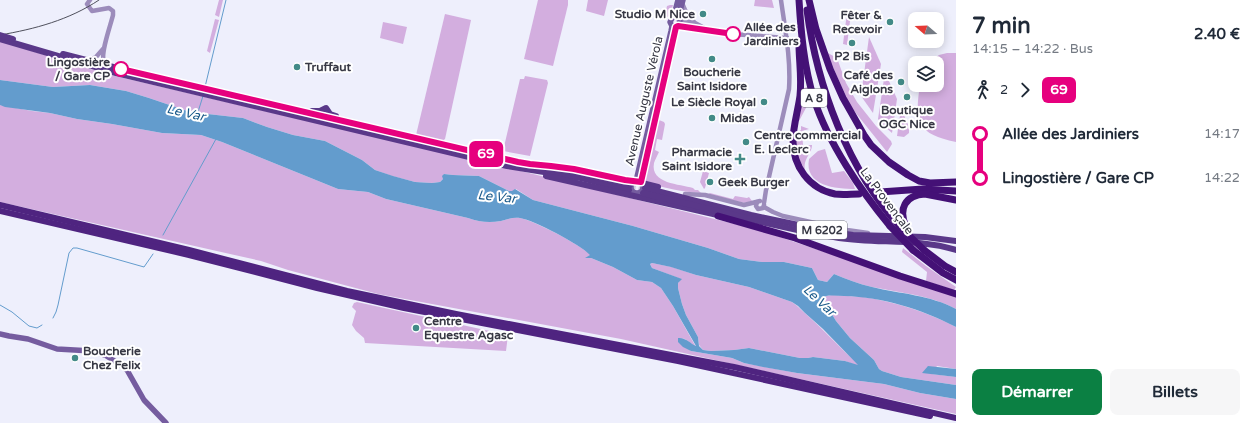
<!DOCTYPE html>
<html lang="fr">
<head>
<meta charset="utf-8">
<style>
  body { margin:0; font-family:"Varela Round",sans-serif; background:#f6f6f7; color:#1f2937; height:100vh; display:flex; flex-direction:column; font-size:15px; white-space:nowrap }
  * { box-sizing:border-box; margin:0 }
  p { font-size:13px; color:#747a83 }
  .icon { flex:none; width:22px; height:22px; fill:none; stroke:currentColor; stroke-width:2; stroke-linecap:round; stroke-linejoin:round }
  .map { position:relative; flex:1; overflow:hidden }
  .sheet { display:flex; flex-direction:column; background:#fff; width:300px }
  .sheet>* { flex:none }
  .badge { padding:0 8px; border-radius:6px; font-size:14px; line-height:26px }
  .needle { width:26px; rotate:289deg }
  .controls { position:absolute; left:908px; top:12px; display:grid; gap:8px }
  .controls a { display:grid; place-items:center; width:36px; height:36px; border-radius:8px; background:#fff; box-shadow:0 2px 10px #0003; font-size:20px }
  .map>.badge { position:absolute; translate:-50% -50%; box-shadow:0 0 0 2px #fff }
  .legs { display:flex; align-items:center; gap:6px; height:44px; padding:0 16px; font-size:13px }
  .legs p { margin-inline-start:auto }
  .headline { display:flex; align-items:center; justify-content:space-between; height:68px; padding:0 16px }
  h1 { font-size:22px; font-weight:700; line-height:30px }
  .primary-button { display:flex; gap:8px; margin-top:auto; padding:8px 16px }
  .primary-button a { flex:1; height:46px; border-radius:8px; background:#0b8043; color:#fff; font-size:16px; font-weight:700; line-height:46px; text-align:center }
  .primary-button a+a { background:#f6f6f7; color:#1f2937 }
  ul { padding:0 16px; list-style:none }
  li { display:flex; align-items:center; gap:14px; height:44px; font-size:15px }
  li i { display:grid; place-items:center; width:6px; height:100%; margin:0 5px; background:currentColor }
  li i::after { content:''; width:10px; height:10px; margin:-5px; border:3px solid; border-radius:50%; background:#fff }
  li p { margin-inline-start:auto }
  li:first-child i { background:linear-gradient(#0000 50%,currentColor 0) }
  li:last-child i { background:linear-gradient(currentColor 50%,#0000 0) }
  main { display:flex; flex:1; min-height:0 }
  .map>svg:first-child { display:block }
</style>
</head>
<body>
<main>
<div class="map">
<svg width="956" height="423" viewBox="0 0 956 423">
  <rect width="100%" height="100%" fill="#eeeffc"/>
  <g fill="#d3aedf">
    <path d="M219,0H223L219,17L215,15Z"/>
    <path d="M538,0H568V5L553,66L524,59Z"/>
    <path d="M588,0H608L604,16L586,11Z"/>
    <path d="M755,0H772L774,8L754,6Z"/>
    <path d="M670,5H673C671,12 671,17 664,18L667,6Z"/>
    <path d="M847,13H851L847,45L843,44Z"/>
    <path d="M445,14L471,20L445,139L442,141L416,135Z"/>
    <path d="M215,19L219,20L210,53L207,51Z"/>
    <path d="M383,22L407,27L403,44L380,38Z"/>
    <path d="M869,37L881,64L873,113L861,96Z"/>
    <path d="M0,41L73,64L111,75L529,173L759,230L956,296V309C930,295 901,293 872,287C859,284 846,279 834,274L827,282L818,280L812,268L784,262H762L739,259L708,248L633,226L533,200L516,189L512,192L509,191L479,176L453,175L444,174L443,179L440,182L432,183L415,182L392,176L375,170L362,160L325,141L293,135L267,127L243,118L190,112L149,98L126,91L90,85L53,87L0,80Z"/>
    <path d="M826,52L837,58L846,83L857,102L876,126L891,141L892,144L887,152L851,107Z"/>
    <path d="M947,53H956V142C918,134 914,123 920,85H937V63H928L939,55Z"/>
    <path d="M885,72L897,99L892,133L884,126L878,119Z"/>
    <path d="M525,76L547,80L548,83L530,156L503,151L520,79H524Z"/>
    <path d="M807,87L813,107L807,106L799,121L798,118L802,89Z"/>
    <path d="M0,105L32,111L50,113L77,119L112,124L162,133L201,135L222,142L338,189L368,192L386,199L468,218C479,222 490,223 501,221C507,219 514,217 520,218C535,221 579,244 591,255L586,258H591L613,267L637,280L652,282L661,288L673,306L696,347L685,339L678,338L691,351L732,358L744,363L797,373L884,384L920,393L956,399V414L621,339L378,294L288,270L261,261L0,202Z"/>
    <path d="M901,108L909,127V133L904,137L897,136Z"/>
    <path d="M659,120L664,122L665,124L662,140L657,139L655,150L659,152C657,156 655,160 654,163C650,184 680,184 693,188L695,190H698L701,193C682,192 665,188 647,183L644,179L651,145L658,121Z"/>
    <path d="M801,126L809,129L802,131L803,145H812C812,154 803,158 805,170L797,155L796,133L801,130Z"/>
    <path d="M825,149L832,173L844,171L853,183L855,189C836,189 804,186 809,159L818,151Z"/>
    <path d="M703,171L709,173L705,188L704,189L700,182Z"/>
    <path d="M710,193L733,199L735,196L747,198L749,197L752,201L745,203L707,195Z"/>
    <path d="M903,248L926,266L956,287L954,290L926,281L927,272L902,252Z"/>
    <path d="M652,263L672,267L696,275L749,287L792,302C798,306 801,310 806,314C824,330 840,348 858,364V366L845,361L813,357L808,358H800L749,348L734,350L711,351L703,350L699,345L698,337L686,315L682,304L678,288V283L681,279L652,268L650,264Z"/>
    <path d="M832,295C842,296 853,296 863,297C896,302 927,312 956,327V369L937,366L932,374L956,377V385L901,377L882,371L879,369L874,360L850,338L836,321L823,299L826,296Z"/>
    <path d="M357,302L508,335L506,351L365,343L364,338L356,331L352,325L356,311L352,307L354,303Z"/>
  </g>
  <g fill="#639ccd" fill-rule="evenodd">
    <path d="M0,80L53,87L90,85L126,91L149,98L190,112L243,118L267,127L293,135L325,141L362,160L375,170L393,176L415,182L432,183L440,182L443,179L442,176L444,174L453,175L479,176L509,191H512L515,189L533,200L633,226L708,248L739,259L762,262H784L812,268L818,280L827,282L834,274C846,279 859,284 872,287C901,294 930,295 956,309V327C921,309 883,297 844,296C838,296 832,295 826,296L823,299L836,321L850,338L874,360L879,369L882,371L901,377L956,385V399L920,393L884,384L797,373L763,367L744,363L732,358L691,351L683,347L678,342V338C685,337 690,343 696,346L673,306L661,288L652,282L637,280L613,267L591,258H585L590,255C581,245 534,220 520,218C514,217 507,219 501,221C489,223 479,222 468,218L386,199L368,192L338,189L222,142L201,135L162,133L112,124L77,119L50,113L5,107L0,105ZM652,263L671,267L696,275L749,287L792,302L798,306L805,313L823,329L858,365L845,361L813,357L808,358H800L749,348L734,350L711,351L703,350L699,346L698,337L686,315L682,304L678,288V283L682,279L652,268L650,264Z"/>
    <path d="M928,366L956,369V377L922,373Z"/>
  </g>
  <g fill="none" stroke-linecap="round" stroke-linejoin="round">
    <g stroke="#639ccd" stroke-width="1">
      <path d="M205,87L226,0"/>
      <path d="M198,112L203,96"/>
      <path d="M163,235L216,139"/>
      <path d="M0,305L12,312L29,326L37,328L42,325"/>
      <path d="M53,318L56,312L58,305L69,253L73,248H77L144,267L153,254"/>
    </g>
    <g stroke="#c9cad7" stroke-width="6" stroke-dasharray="6 3" stroke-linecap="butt">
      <path d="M630,185L645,188"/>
      <path d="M629,190L643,193"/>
    </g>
    <g stroke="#9c8cbb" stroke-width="4.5">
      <path d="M90,0L87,4L92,11L109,8L113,11V15C111,24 100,54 104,61C105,63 107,64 109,65"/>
      <path d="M682,3L685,10L694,22"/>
      <path d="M680,20L695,23L708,30L718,33L787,38"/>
      <path d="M678,26L705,29"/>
      <path d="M89,61L96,57L103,49"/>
      <path d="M685,194L705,195L744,205L760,201"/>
      <path d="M757,202L756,206L758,209L763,208L764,205"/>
      <path d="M764,203L766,190L789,89C791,59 785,29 781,0"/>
      <path d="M764,207L773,212L783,216L847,230L868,233"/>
    </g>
    <g stroke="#755c9f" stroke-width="5.5">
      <path d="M672,26L676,27L679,24L680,20L678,18L683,0"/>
      <path d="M636,181L671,31L672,26L670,22L674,15L678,0"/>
      <circle cx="637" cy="187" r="6"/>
      <path d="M641,182L644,166"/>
      <path d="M0,334L9,336L28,339L57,349L92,351L105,355L121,365L127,370L144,400L166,423"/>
    </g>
    <g stroke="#5a3889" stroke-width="6">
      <path d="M0,39L116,73L507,166L581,178L629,190"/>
      <path d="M63,54L121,69L518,162L582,174L630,185"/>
      <path d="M312,111H320L326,108L330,114L336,116"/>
      <path d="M546,176L722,216"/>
      <path d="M642,183L658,187"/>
      <path d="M645,188L751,215L832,232L853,235L925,237L956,241"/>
      <path d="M643,193C683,203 722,212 761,222C787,228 813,234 839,238C878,244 918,238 956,250"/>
    </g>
    <g stroke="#4f2480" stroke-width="6">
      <path d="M0,205L189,250L347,291L456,314L734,367L956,418"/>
      <path d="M0,211L189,255L317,288L404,308L678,361L930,416"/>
    </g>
    <g stroke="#441176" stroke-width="7">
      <path d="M799,0C801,33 804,67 814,99C828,143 861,191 890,226"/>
      <path d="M809,0L816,29L830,69L843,98L864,135L871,145L889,162L908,175L919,181L930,183L956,182"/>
      <path d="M807,10C817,87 848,169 900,227"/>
      <path d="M799,44C799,61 802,78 800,96C798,111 793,126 793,141C793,166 809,189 835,194C843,195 851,194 859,194"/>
      <path d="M880,192L923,189L956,191"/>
      <path d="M718,216L795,238L900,276L956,294"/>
      <path d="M906,227C898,209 905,195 925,194L956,200"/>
      <path d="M913,250L943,273L956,280"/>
      <path d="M924,250L945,266L956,272"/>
    </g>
    <path stroke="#4f505c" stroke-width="1" d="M0,35C35,29 69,20 99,0"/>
    <path stroke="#5a3889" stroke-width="6" d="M0,35L13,39"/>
    <g stroke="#441176" stroke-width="7">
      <path d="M890,226L913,250"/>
      <path d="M900,227L924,250"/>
    </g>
  </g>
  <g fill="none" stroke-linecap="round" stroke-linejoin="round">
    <defs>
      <path id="line-1" d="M121,69L518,162L530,164L551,166L574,169L625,180L641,182L676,27L678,26L685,27L733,34"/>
    </defs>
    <use href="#line-1" stroke="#fff" stroke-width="9"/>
    <use href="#line-1" stroke="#e6007e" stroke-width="6"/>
  </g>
  <g fill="#428a87" stroke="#fff" stroke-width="1.5">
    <circle cx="703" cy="14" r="4"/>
    <circle cx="890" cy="22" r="4"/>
    <circle cx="852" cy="43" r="4"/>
    <circle cx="712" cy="59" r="4"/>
    <circle cx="297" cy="67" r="4"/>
    <circle cx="901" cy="82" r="4"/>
    <circle cx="907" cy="97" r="4"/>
    <circle cx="764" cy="102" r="4"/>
    <circle cx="712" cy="118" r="4"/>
    <circle cx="746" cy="142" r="4"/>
    <path d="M738 153h4v4h4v4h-4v4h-4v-4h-4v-4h4z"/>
    <circle cx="710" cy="182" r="4"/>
    <circle cx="416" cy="328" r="4"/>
    <circle cx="75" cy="358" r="4"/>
  </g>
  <g fill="#fff" stroke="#e6007e" stroke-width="2">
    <circle cx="733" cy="34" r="7"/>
    <circle cx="121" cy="69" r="7"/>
  </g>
  <g text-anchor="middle" stroke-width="4" stroke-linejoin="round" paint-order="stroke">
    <g fill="#fff" stroke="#73747c" stroke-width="1">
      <rect x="801" y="89" width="26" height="18" rx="3"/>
      <rect x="797" y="221" width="50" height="18" rx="3"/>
    </g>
    <g font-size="11" font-weight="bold" fill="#373844">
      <text x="814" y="102">A 8</text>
      <text x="822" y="234">M 6202</text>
    </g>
    <g font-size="12" font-weight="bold" fill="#373844" stroke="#fff" text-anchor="start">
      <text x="695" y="18" text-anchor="end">Studio M Nice</text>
      <text x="882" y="19" text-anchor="end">Fêter &amp;<tspan x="882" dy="14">Recevoir</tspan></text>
      <text x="852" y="60" text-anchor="middle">P2 Bis</text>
      <text x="305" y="71">Truffaut</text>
      <text x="712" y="76" text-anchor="middle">Boucherie<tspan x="712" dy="14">Saint Isidore</tspan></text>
      <text x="893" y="79" text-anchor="end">Café des<tspan x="893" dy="14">Aiglons</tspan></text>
      <text x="756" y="106" text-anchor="end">Le Siècle Royal</text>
      <text x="907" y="114" text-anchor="middle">Boutique<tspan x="907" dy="14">OGC Nice</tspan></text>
      <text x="720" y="122">Midas</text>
      <text x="754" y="139">Centre commercial<tspan x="754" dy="14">E. Leclerc</tspan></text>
      <text x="732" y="156" text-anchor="end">Pharmacie<tspan x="732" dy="14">Saint Isidore</tspan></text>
      <text x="718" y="186">Geek Burger</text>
      <text x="424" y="325">Centre<tspan x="424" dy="14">Equestre Agasc</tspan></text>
      <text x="83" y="355">Boucherie<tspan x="83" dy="14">Chez Felix</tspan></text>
    </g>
    <g font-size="12" font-weight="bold" fill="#373844" stroke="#fff" text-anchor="start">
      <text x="744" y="31">Allée des<tspan x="744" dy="14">Jardiniers</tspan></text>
      <text x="110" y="66" text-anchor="end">Lingostière<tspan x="110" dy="14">/ Gare CP</tspan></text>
    </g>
    <g font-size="12" fill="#373844" stroke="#fff">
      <text transform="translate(644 101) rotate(-77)" y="4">Avenue Auguste Vérola</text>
      <text transform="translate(887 201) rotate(53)" y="4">La Provençale</text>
    </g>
    <g font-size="13" font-style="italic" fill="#1c5b8b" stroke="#fff">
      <text transform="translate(186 112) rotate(13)" y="5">Le Var</text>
      <text transform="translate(497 196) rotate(6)" y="5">Le Var</text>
      <text transform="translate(820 300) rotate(43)" y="5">Le Var</text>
    </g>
  </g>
</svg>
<div class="controls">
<a><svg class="needle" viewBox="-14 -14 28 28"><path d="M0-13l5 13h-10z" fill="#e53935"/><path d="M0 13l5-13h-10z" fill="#747a83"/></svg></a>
<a><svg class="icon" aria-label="layers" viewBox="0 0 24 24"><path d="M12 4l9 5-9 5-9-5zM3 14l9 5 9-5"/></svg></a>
</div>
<b class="badge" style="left:486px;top:154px;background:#e6007e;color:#fff">69</b>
</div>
<section class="sheet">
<div class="headline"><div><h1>7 min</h1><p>14:15 – 14:22 · Bus</p></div><b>2.40 €</b></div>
<div class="legs"><svg class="icon" aria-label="walk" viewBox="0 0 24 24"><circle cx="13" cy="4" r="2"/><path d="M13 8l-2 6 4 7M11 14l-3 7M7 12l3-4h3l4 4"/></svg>2<svg class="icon" aria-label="forward" viewBox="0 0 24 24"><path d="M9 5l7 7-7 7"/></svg><b class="badge" style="background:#e6007e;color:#fff">69</b></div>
<ul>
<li><i style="color:#e6007e"></i><b>Allée des Jardiniers</b><p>14:17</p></li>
<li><i style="color:#e6007e"></i><b>Lingostière / Gare CP</b><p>14:22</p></li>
</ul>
<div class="primary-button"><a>Démarrer</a><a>Billets</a></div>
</section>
</main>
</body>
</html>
